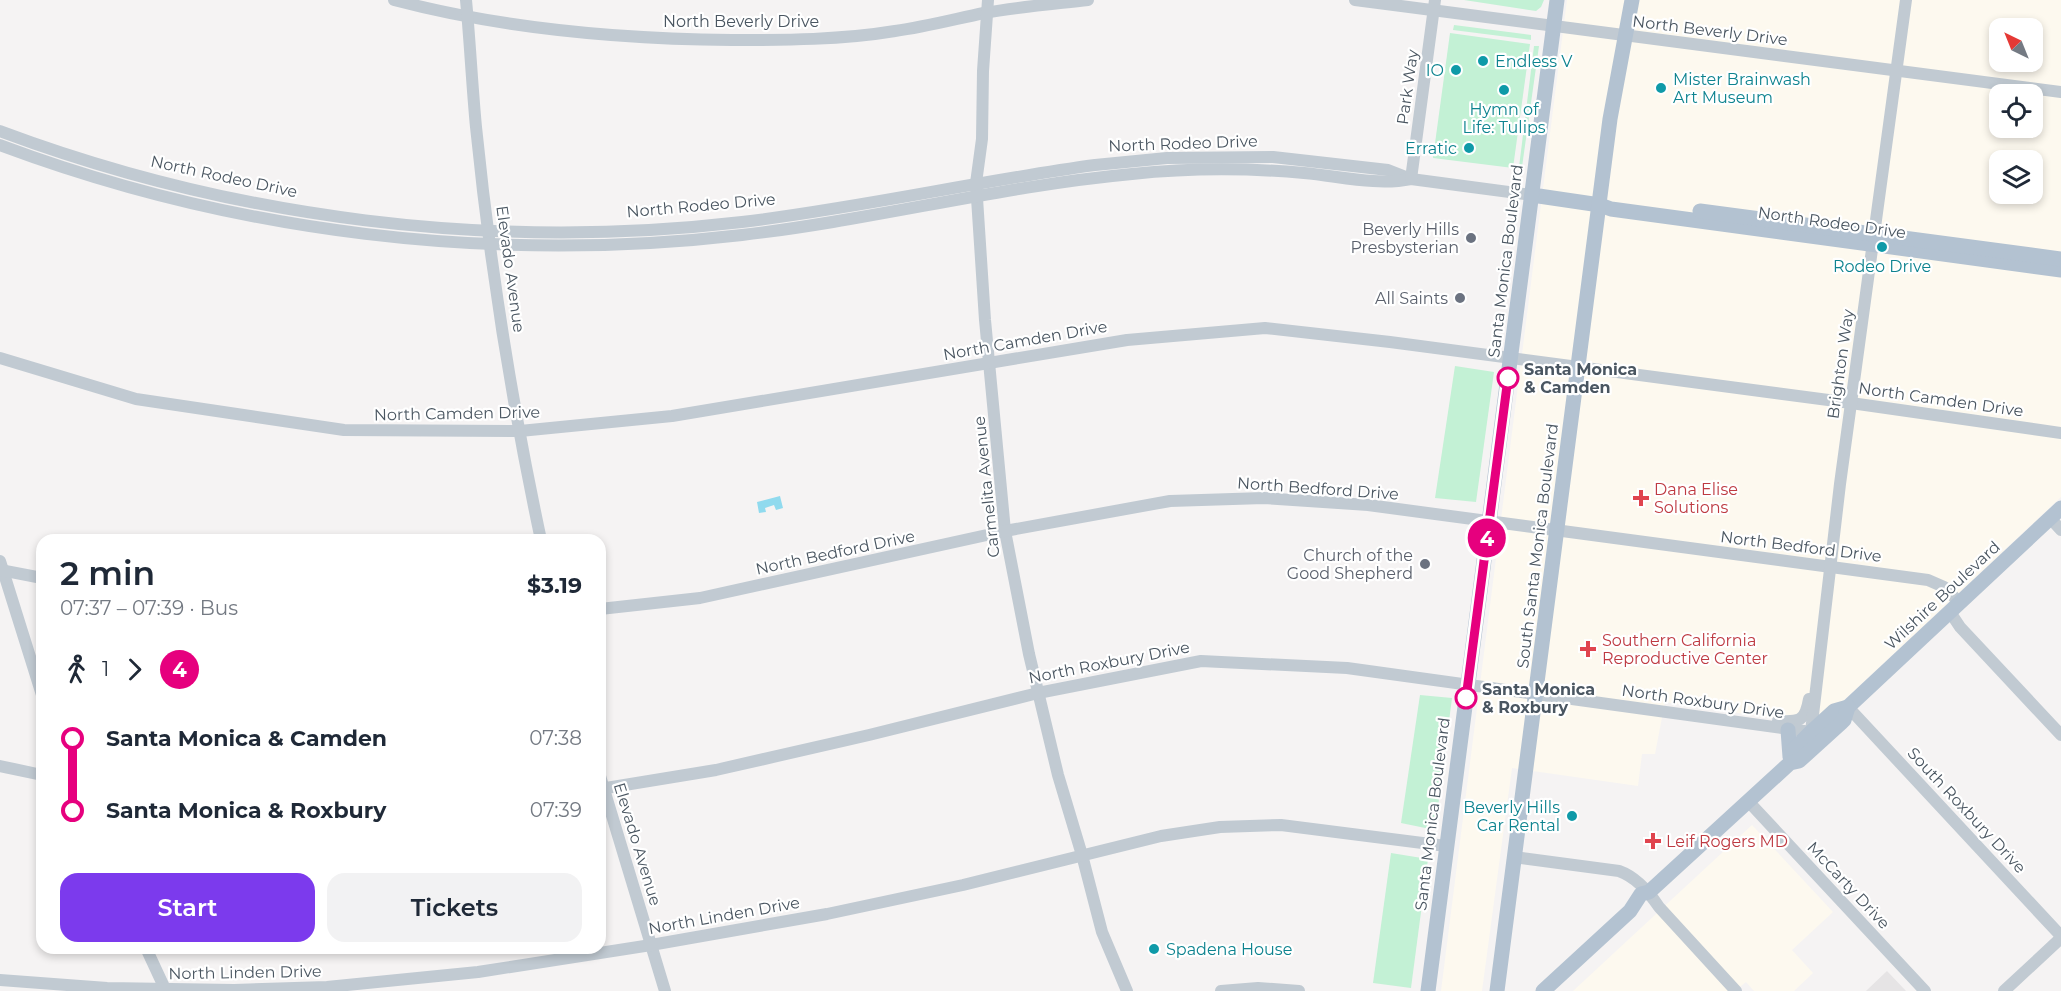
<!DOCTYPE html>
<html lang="en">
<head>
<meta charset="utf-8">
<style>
  body { margin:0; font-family:Montserrat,sans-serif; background:#f2f2f3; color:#1f2937; height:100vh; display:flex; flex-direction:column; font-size:22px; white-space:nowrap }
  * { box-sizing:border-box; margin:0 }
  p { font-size:20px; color:#747a83 }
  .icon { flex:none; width:33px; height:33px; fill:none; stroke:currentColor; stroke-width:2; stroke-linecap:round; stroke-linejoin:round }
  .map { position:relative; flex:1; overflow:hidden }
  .panel { position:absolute; left:36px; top:534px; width:570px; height:420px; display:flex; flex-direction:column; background:#fff; border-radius:18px; box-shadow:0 3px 9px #0003 }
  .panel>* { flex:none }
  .badge { padding:0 12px; border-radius:20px; font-size:21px; line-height:39px }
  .needle { width:39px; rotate:317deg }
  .buttons { position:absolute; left:1989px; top:18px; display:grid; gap:12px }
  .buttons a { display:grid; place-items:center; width:54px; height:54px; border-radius:12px; background:#fff; box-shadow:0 3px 9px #0003; font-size:30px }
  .map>.badge { position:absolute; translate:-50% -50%; box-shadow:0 0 0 3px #fff }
  .legs { display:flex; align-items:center; gap:9px; height:66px; padding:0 24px; font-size:20px }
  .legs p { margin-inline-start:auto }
  .summary { display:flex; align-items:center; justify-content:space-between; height:102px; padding:0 24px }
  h1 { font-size:33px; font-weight:600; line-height:45px }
  .button { display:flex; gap:12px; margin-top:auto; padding:12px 24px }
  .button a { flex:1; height:69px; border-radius:18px; background:#7c3aed; color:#fff; font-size:24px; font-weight:600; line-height:69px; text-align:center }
  .button a+a { background:#f2f2f3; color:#1f2937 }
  ul { padding:0 24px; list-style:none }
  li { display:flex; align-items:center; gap:21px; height:72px; font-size:22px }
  li i { display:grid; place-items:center; width:9px; height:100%; margin:0 8px; background:currentColor }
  li i::after { content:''; width:15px; height:15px; margin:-8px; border:4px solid; border-radius:50%; background:#fff }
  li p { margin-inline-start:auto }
  li:first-child i { background:linear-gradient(#0000 50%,currentColor 0) }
  li:last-child i { background:linear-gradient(currentColor 50%,#0000 0) }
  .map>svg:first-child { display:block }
</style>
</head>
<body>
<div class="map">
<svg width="2061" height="991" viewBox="0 0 2061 991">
  <rect width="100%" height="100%" fill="#f5f3f3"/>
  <g fill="#fdf9ef" fill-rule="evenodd">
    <path d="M1567,0H2061V497L1844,700L1804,723L1665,702L1655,754H1642L1638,786L1512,768L1482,991H1441ZM2000,28H2032V62H2000ZM2000,94H2032V128H2000ZM2000,160H2032V194H2000Z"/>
    <path d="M1752,825L1833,912L1792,950L1813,973L1794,991H1754L1746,982L1735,991H1573Z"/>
  </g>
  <path fill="#e6e4e5" d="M1887,971L1906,991H1866Z"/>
  <g fill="#c3f1d5">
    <path d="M1464,0H1544L1541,7L1536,11Z"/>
    <path d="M1454,25L1531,35V40L1453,30Z"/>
    <path d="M1450,33L1530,44L1513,168L1433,158Z"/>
    <path d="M1534,46H1539L1522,167H1519Z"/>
    <path d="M1455,366L1494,372L1476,502L1435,498Z"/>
    <path d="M1420,695L1452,698L1435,830L1401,823Z"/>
    <path d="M1391,853L1428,859L1411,988L1373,983Z"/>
  </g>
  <path fill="#90daee" d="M780,496L783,508L776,510L774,505L765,508L766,512L759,513L757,502Z"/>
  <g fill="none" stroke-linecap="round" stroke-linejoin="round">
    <g stroke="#c1cad2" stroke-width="12">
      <path d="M394,0C500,28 622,39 732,40C786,40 841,40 895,31C925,27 955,19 984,13C1018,7 1053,4 1088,0"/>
      <path d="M466,0C470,42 472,85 476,127C490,266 512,404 541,540"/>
      <path d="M988,0L983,71L982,139L976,183L985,320L1005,531L1029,654L1058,775L1082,855L1102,932L1127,991"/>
      <path d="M1355,0L2061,92"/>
      <path d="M0,131C235,219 492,251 742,222C860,208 977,181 1095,165L1167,158L1273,157L1388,170L1411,179L1532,195"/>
      <path d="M0,145C235,233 492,264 742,235C873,220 1001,186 1132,174C1189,168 1247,168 1304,173C1339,176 1376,186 1411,179"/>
      <path d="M1411,179L1435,0"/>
      <path d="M0,358L136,399L344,430L520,431L672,416L1127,340L1265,328L1390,342L1851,403L2061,433"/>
      <path d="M2050,518L2061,530"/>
      <path d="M0,561L42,695"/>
      <path d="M0,570L42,578"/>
      <path d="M600,609L700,598L1005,531L1170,501L1264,498L1368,505L1928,580L1944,587L1960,603"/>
      <path d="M1950,612L1960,627L2061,735"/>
      <path d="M1848,707L2061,936"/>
      <path d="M1778,721C1799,722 1805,722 1809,699"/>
      <path d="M0,766L42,775"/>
      <path d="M600,776L665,991"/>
      <path d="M600,789L716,770L869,735L1038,693L1201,661L1347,668L1811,732L1840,484L1906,0"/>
      <path d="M1748,801L1925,991"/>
      <path d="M1514,857L1619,871C1636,877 1649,892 1659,907L1736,991"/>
      <path d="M146,948L166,991"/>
      <path d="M0,980L107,988L234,990L327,987L478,972L651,945L827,914L963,885L1161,836L1220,827L1281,825L1446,846"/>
      <path d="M1221,991L1258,988L1299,991"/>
      <path d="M2004,991L2061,938"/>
    </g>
    <g stroke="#b3c2d1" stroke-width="15">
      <path d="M1532,195L1600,205L1611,209L2061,270"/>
      <path d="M1700,211L2061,259"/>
      <path d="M1788,730L1790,757"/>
      <path d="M1790,763L1793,750L1811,732L1834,711L1848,707L2061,508"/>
      <path d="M1428,991L1557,0"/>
      <path d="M1497,991L1610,119L1632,0"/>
      <path d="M1543,991L1630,911L1641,894L1649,892L1790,763L1799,761L1841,723L1844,720L1848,707"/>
    </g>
  </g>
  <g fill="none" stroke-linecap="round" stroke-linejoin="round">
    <defs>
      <path id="line-1" d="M1466,698L1508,378"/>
    </defs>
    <use href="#line-1" stroke="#fff" stroke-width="14"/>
    <use href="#line-1" stroke="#e6007e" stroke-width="9"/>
  </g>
  <g fill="#0f9aa8" stroke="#fff" stroke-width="2">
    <circle cx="1483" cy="61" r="6"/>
    <circle cx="1456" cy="70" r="6"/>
    <circle cx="1661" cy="88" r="6"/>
    <circle cx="1504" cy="90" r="6"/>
    <circle cx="1469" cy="148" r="6"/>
    <circle cx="1882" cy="247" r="6"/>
    <circle cx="1572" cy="816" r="6"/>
    <circle cx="1154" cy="949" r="6"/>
  </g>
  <g fill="#6b7280" stroke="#fff" stroke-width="2">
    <circle cx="1471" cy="238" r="6"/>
    <circle cx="1460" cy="298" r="6"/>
    <circle cx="1425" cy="564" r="6"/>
  </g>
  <g fill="#fff" stroke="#e6007e" stroke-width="3">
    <circle cx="1508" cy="378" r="10"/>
    <circle cx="1466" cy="698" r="10"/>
  </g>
  <g fill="#e0444e" stroke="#fff" stroke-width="2">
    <path d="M1638 489h6v6h6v6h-6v6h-6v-6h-6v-6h6z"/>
    <path d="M1585 640h6v6h6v6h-6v6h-6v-6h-6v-6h6z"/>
    <path d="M1650 832h6v6h6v6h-6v6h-6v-6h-6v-6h6z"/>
  </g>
  <g text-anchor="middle" stroke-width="4.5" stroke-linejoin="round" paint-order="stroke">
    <g font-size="16" fill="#4a5661" stroke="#fff">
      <text x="741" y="27">North Beverly Drive</text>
      <text transform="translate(1710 30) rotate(7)" y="6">North Beverly Drive</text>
      <text transform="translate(1407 87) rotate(-82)" y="6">Park Way</text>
      <text transform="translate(1183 143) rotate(-2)" y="6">North Rodeo Drive</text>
      <text transform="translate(224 176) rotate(12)" y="6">North Rodeo Drive</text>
      <text transform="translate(701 205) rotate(-5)" y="6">North Rodeo Drive</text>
      <text transform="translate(1832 222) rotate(8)" y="6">North Rodeo Drive</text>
      <text transform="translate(1505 261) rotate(-83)" y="6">Santa Monica Boulevard</text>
      <text transform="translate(511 269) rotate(82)" y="6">Elevado Avenue</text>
      <text transform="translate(1025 340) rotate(-10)" y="6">North Camden Drive</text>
      <text transform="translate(1840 364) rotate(-82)" y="6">Brighton Way</text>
      <text transform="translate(1941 399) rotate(8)" y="6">North Camden Drive</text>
      <text transform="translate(457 413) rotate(-1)" y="6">North Camden Drive</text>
      <text transform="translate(986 487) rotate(-96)" y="6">Carmelita Avenue</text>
      <text transform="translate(1318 488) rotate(4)" y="6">North Bedford Drive</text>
      <text transform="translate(1537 546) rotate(-83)" y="6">South Santa Monica Boulevard</text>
      <text transform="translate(1801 546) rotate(7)" y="6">North Bedford Drive</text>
      <text transform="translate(835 552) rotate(-12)" y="6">North Bedford Drive</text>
      <text transform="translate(1942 595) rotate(-43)" y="6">Wilshire Boulevard</text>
      <text transform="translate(1109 662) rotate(-11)" y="6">North Roxbury Drive</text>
      <text transform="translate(1703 701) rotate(8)" y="6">North Roxbury Drive</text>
      <text transform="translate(1967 810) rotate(47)" y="6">South Roxbury Drive</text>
      <text transform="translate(1432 814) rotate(-83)" y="6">Santa Monica Boulevard</text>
      <text transform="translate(638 844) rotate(73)" y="6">Elevado Avenue</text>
      <text transform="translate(1849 885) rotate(47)" y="6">McCarty Drive</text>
      <text transform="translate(724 915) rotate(-10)" y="6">North Linden Drive</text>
      <text transform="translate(245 972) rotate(-1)" y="6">North Linden Drive</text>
    </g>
    <g font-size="16" fill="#0d838f" stroke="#fff" text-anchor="start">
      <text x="1495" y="67">Endless V</text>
      <text x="1444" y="76" text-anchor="end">IO</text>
      <text x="1673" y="85">Mister Brainwash<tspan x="1673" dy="18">Art Museum</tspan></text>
      <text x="1504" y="115" text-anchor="middle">Hymn of<tspan x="1504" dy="18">Life: Tulips</tspan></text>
      <text x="1457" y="154" text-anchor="end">Erratic</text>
      <text x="1882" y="272" text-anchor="middle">Rodeo Drive</text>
      <text x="1560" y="813" text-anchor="end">Beverly Hills<tspan x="1560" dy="18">Car Rental</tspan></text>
      <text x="1166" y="955">Spadena House</text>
    </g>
    <g font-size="16" fill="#5b616d" stroke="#fff" text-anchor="end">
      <text x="1459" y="235">Beverly Hills<tspan x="1459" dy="18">Presbysterian</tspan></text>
      <text x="1448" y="304">All Saints</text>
      <text x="1413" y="561">Church of the<tspan x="1413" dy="18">Good Shepherd</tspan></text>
    </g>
    <g font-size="16" font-weight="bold" fill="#4a5661" stroke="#fff" text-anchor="start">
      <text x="1524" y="375">Santa Monica<tspan x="1524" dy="18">&amp; Camden</tspan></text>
      <text x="1482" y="695">Santa Monica<tspan x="1482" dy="18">&amp; Roxbury</tspan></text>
    </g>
    <g font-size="16" fill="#be3a42" stroke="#fff" text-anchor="start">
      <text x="1654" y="495">Dana Elise<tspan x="1654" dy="18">Solutions</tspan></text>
      <text x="1602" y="646">Southern California<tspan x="1602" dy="18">Reproductive Center</tspan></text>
      <text x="1666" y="847">Leif Rogers MD</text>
    </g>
  </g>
</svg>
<div class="buttons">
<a><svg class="needle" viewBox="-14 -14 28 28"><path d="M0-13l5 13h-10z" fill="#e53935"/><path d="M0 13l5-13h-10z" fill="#747a83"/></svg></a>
<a><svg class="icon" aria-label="locate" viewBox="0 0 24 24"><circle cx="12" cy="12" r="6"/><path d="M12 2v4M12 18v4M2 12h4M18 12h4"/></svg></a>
<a><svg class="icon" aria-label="layers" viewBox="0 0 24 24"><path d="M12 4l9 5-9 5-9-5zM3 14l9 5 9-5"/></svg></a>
</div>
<b class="badge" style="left:1487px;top:538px;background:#e6007e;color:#fff">4</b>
<section class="panel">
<div class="summary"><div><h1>2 min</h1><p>07:37 – 07:39 · Bus</p></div><b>$3.19</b></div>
<div class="legs"><svg class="icon" aria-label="walk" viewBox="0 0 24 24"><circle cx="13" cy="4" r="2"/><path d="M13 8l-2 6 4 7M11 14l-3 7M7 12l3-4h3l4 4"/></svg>1<svg class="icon" aria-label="forward" viewBox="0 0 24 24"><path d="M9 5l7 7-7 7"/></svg><b class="badge" style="background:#e6007e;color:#fff">4</b></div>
<ul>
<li><i style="color:#e6007e"></i><b>Santa Monica &amp; Camden</b><p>07:38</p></li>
<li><i style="color:#e6007e"></i><b>Santa Monica &amp; Roxbury</b><p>07:39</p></li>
</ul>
<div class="button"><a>Start</a><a>Tickets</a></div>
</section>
</div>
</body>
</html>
